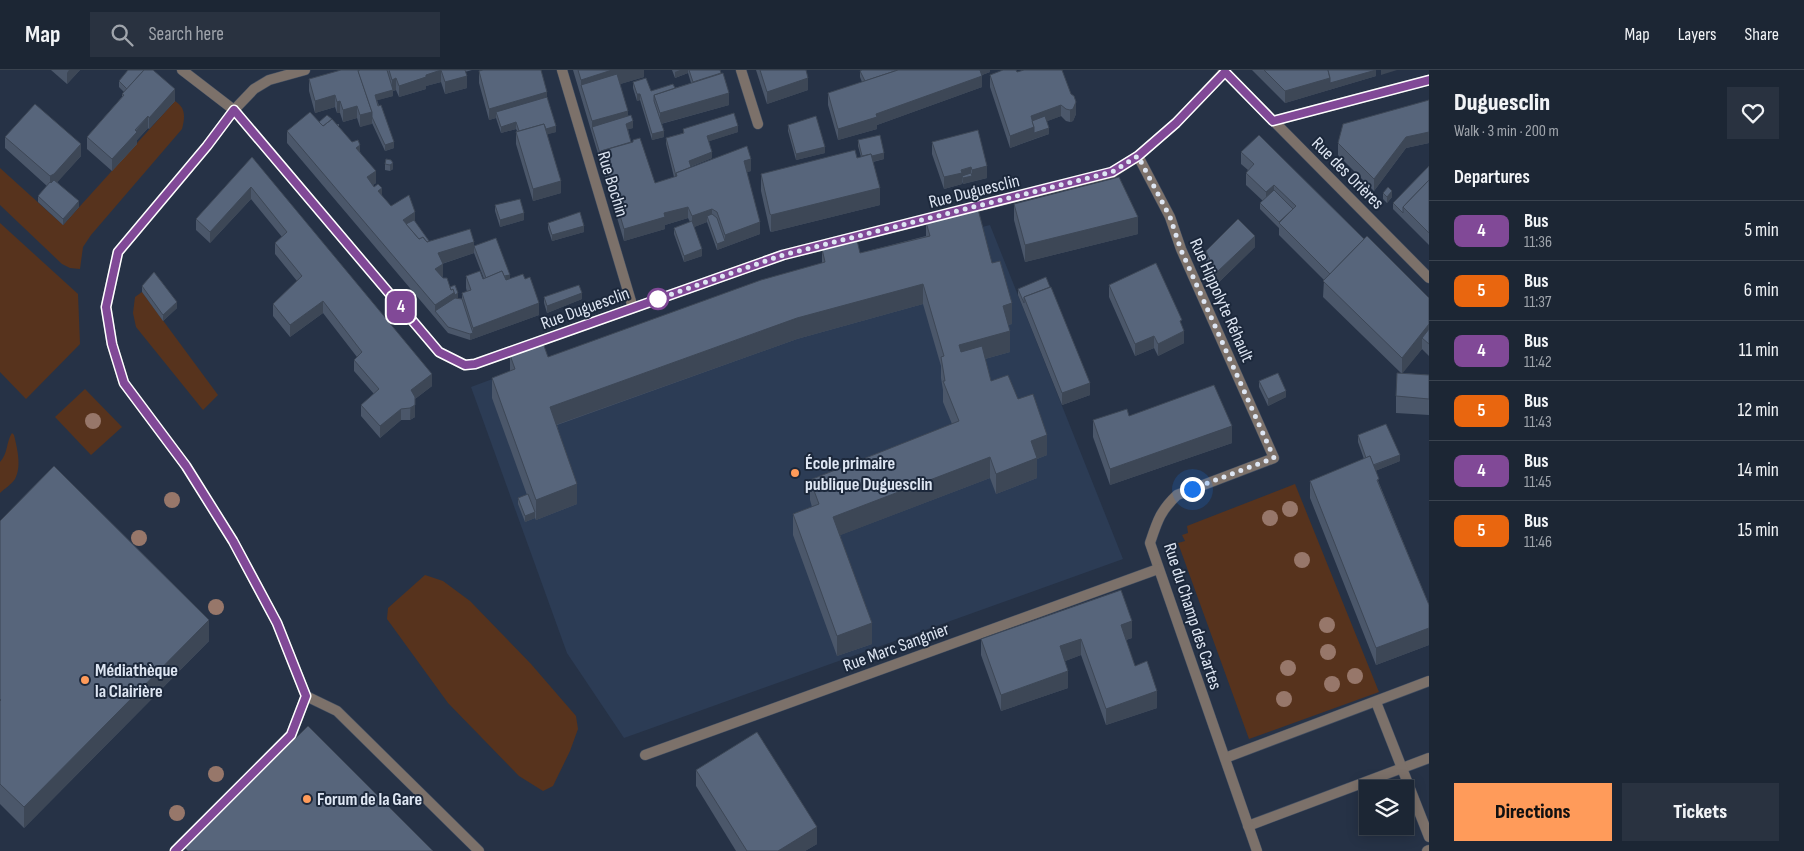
<!DOCTYPE html>
<html lang="en">
<head>
<meta charset="utf-8">
<style>
  body { margin:0; font-family:"Sofia Sans Condensed",sans-serif; background:#293240; color:#f1f3f6; height:100vh; display:flex; flex-direction:column; font-size:19px; white-space:nowrap }
  * { box-sizing:border-box; margin:0 }
  p { font-size:16px; color:#a0a5ac }
  .icon { flex:none; width:28px; height:28px; fill:none; stroke:currentColor; stroke-width:2; stroke-linecap:round; stroke-linejoin:round }
  .map { position:relative; flex:1; overflow:hidden }
  .sheet { display:flex; flex-direction:column; background:#1c2634; width:375px }
  .sheet>* { flex:none }
  .badge { padding:0 10px; border-radius:8px; font-size:18px; line-height:32px }
  .fabs { position:absolute; left:1359px; top:710px; display:grid; gap:10px }
  .fabs a { display:grid; place-items:center; width:55px; height:55px; border-radius:0px; background:#1c2634; box-shadow:0 2px 12px #0003,0 0 0 1px #3a434f; font-size:25px }
  .you { position:absolute; width:25px; height:25px; margin:-12px; border:4px solid #fff; border-radius:50%; background:#1a73e8; box-shadow:0 0 0 8px #1a73e833 }
  .map>.badge { position:absolute; translate:-50% -50%; box-shadow:0 0 0 2px #fff }
  h2 { padding:0 25px; font-size:19px; line-height:45px }
  .round { display:grid; place-items:center; flex:none; width:52px; height:52px; border-radius:0px; background:#293240 }
  .summary { display:flex; align-items:center; justify-content:space-between; height:85px; padding:0 25px }
  h1 { font-size:24px; font-weight:800; line-height:38px }
  .button { display:flex; gap:10px; margin-top:auto; padding:10px 25px }
  .button a { flex:1; height:58px; border-radius:0px; background:#ff9b5a; color:#111; font-size:20px; font-weight:800; line-height:58px; text-align:center }
  .button a+a { background:#293240; color:#f1f3f6 }
  ul { padding:0; list-style:none }
  li { display:flex; align-items:center; gap:15px; height:60px; padding:0 25px; border-top:1px solid #3a434f }
  li div { flex:1 }
  li b { display:block; font-size:19px }
  li em { font-style:normal }
  li .badge { min-width:55px; font-weight:700; text-align:center }
  header { display:flex; align-items:center; gap:30px; box-sizing:border-box; height:70px; padding:0 25px; background:#1c2634; border-bottom:1px solid #3a434f }
  header strong { font-size:24px }
  nav { display:flex; gap:28px; margin-inline-start:auto; font-size:18px }
  .search { width:350px; height:45px; background:#293240; display:flex; align-items:center; gap:12px; box-sizing:border-box; padding:0 18px; border-radius:0px; color:#a0a5ac; font-size:19px }
  main { display:flex; flex:1; min-height:0 }
  .map>svg:first-child { display:block }
</style>
</head>
<body>
<header>
<strong>Map</strong>
<div class="search"><svg class="icon" aria-label="search" viewBox="0 0 24 24"><circle cx="10" cy="10" r="6"/><path d="M15 15l6 6"/></svg>Search here</div>
<nav><a>Map</a><a>Layers</a><a>Share</a></nav>
</header>
<main>
<div class="map">
<svg width="1429" height="781" viewBox="0 0 1429 781">
  <rect width="100%" height="100%" fill="#263246"/>
  <path fill="#2c3c55" d="M990,155L1123,489L624,668L567,583L471,317L739,218Z"/>
  <g fill="#57331d">
    <path d="M175,31C186,38 185,47 182,59L91,165L83,177L80,199L70,198L62,194L0,135V98L63,155Z"/>
    <path d="M0,153L78,224L80,274L26,329L0,302Z"/>
    <path d="M142,222L218,325L203,340L136,257L133,243L135,227Z"/>
    <path d="M85,319L122,357L91,385L55,347Z"/>
    <path d="M12,363L14,365C17,378 22,396 15,409C12,414 4,419 0,423V392C8,384 6,372 12,363Z"/>
    <path d="M1295,414L1379,622L1249,669L1178,473L1185,471L1182,465L1188,463L1187,456Z"/>
    <path d="M425,505L443,511L470,531L531,594L576,646L578,659L570,681L553,716L543,721L519,706L448,633L387,549L388,538Z"/>
  </g>
  <g fill="none" stroke-linecap="round" stroke-linejoin="round">
    <defs>
      <g id="service">
        <path d="M1225,688L1429,611"/>
        <path d="M1248,756L1429,688"/>
      </g>
      <g id="minor">
        <path d="M182,0L234,40L439,282L465,295L475,294L783,185L1112,103L1138,86L1176,53L1225,1"/>
        <path d="M562,0L633,238"/>
        <path d="M741,0L758,54"/>
        <path d="M1223,0L1429,208"/>
        <path d="M1273,51L1429,10"/>
        <path d="M1138,86L1170,147L1181,179L1274,388L1177,425C1160,441 1157,452 1150,473L1257,781"/>
        <path d="M306,626L337,641L479,781"/>
        <path d="M1376,632L1429,767"/>
        <path d="M645,685L1158,499"/>
        <path d="M175,781L291,665L306,626L277,553L233,471L186,396L124,313L112,274L106,237L118,182L207,76L234,40L254,19L269,10L305,0"/>
        <path d="M1427,781L1429,780"/>
      </g>
    </defs>
    <use href="#service" stroke="#434f62" stroke-width="11"/>
    <use href="#minor" stroke="#434f62" stroke-width="11"/>
    <use href="#service" stroke="#7c716a" stroke-width="10"/>
    <use href="#minor" stroke="#7c716a" stroke-width="10"/>
  </g>
  <g fill="#97776a">
    <circle cx="93" cy="351" r="8"/>
    <circle cx="172" cy="430" r="8"/>
    <circle cx="1290" cy="439" r="8"/>
    <circle cx="1270" cy="448" r="8"/>
    <circle cx="139" cy="468" r="8"/>
    <circle cx="1302" cy="490" r="8"/>
    <circle cx="216" cy="537" r="8"/>
    <circle cx="1327" cy="555" r="8"/>
    <circle cx="1328" cy="582" r="8"/>
    <circle cx="1288" cy="598" r="8"/>
    <circle cx="1355" cy="606" r="8"/>
    <circle cx="1332" cy="614" r="8"/>
    <circle cx="1284" cy="629" r="8"/>
    <circle cx="216" cy="704" r="8"/>
    <circle cx="177" cy="743" r="8"/>
  </g>
  <g fill="#4b576a" fill-rule="evenodd">
    <path d="M51,0H80L67,14Z"/>
    <path d="M360,0H472L465,2L467,18L445,24L441,12L426,16V19L399,27L396,20L393,21V26L377,30L394,78L385,81L372,53L360,57L357,48L343,52L340,43H337L335,37L315,43L309,21V9Z"/>
    <path d="M573,0H644V7L620,14L628,46L633,58L628,59L631,72L655,113L674,107L666,74V68L683,63V59L738,62L709,71L712,88L690,97H691L751,101L747,102L760,164L717,180L707,152L694,157L702,186L684,192L674,164V158L690,152L688,148L665,155V159L624,171Z"/>
    <path d="M672,0H720L729,35L661,54L664,67L652,70L640,30L637,31L633,18V12L651,21L675,18L691,13L688,3L675,8Z"/>
    <path d="M756,0H806L808,20L767,34Z"/>
    <path d="M990,0V2L982,5V17L877,55V59L838,70L828,35V23L862,12L860,7V1Z"/>
    <path d="M1252,0H1376V6L1285,33Z"/>
    <path d="M479,1L547,27L556,62L547,64L561,123L533,131L516,74V62L517,61L516,59L501,63L496,48L489,50L479,13Z"/>
    <path d="M1017,2L1076,44L1073,51L1070,52L1066,51L1061,46L1047,51L1049,64L1010,78L990,17V5Z"/>
    <path d="M119,11L175,31L149,59L148,58L137,70V74L112,101L87,79V67L122,27V24L124,22L119,17Z"/>
    <path d="M1429,30V73L1406,78L1374,121L1338,85V73Z"/>
    <path d="M339,54V57L360,82L376,113L373,115L391,136L415,152L429,171L474,176L510,209L539,245L470,270L448,263L287,73V61ZM474,183L484,209L466,206V218L467,222L462,223V229L458,228L450,217L442,207L443,206L442,194Z"/>
    <path d="M788,55L825,83L796,90L788,61Z"/>
    <path d="M5,67L81,86L57,112L79,137L63,155L38,132V126L47,116L5,78Z"/>
    <path d="M858,70L884,89L873,92L880,135L771,162L770,161L761,121V104L861,87L858,76Z"/>
    <path d="M932,72L987,108L963,114L962,112V114L944,119L932,84Z"/>
    <path d="M1241,82L1364,169L1429,228V286L1422,279L1402,303L1429,305V345L1396,343V326L1401,303L1323,227L1324,210L1279,165V158L1260,139V133L1263,131L1246,115V103L1248,100L1241,94Z"/>
    <path d="M252,87L432,316L415,329V347L410,350H401L380,368L361,346V335L374,324L354,301V290L357,287L323,243L290,267L273,246V234L297,211L275,184V173L282,167L251,129L210,173L196,160V149Z"/>
    <path d="M386,89L393,99L390,101L385,100V94Z"/>
    <path d="M1429,96V175L1393,139V133Z"/>
    <path d="M1383,123L1392,127L1387,133L1383,129Z"/>
    <path d="M1014,134L1138,164L1025,192L1014,150Z"/>
    <path d="M495,135L524,150L500,157L495,141Z"/>
    <path d="M926,152L992,193L1012,254L1008,255L1010,282L985,289L991,311L1018,329L1047,385L1037,389V408L996,424L990,408L840,465L872,574L837,586L793,465V444L812,437L810,430V410L952,354L943,332V320L941,308V296L923,234L797,269L557,355L577,434L536,450L535,448L525,452L518,434V428L527,425L492,328V308L510,301V285L548,287L822,193V179L860,183L926,166Z"/>
    <path d="M548,153L584,162L552,171L548,159Z"/>
    <path d="M1255,177L1216,215L1206,193V181Z"/>
    <path d="M1109,215L1182,257L1184,273L1158,286L1154,278L1135,286L1109,227Z"/>
    <path d="M142,216L177,238L163,251L142,222Z"/>
    <path d="M1050,217L1090,325L1062,335L1018,225V219Z"/>
    <path d="M544,227L582,229L547,243L544,233Z"/>
    <path d="M1259,311L1286,327L1268,336L1259,317Z"/>
    <path d="M1129,346L1232,373L1110,415L1093,367V350Z"/>
    <path d="M1358,365L1400,391L1375,401L1379,413L1429,535V575L1376,595L1310,428V411L1364,389L1358,372Z"/>
    <path d="M0,451L209,571L24,758L0,734Z"/>
    <path d="M1132,568L1126,570L1135,596L1157,638L1106,655L1081,585L1065,591L1068,618L1001,641L981,585V569Z"/>
    <path d="M696,700L817,774L805,781H736L696,716Z"/>
  </g>
  <g fill="#3d4756">
    <path d="M69,0H80L67,14V3Z"/>
    <path d="M441,0V12L426,16V19L399,27V16L426,5Z"/>
    <path d="M612,0H644V7L584,25L581,15V10Z"/>
    <path d="M680,0H688V3L675,8V2Z"/>
    <path d="M979,0H990V2L979,6Z"/>
    <path d="M1376,0V6L1285,33V21L1330,8Z"/>
    <path d="M1381,0H1397L1381,5Z"/>
    <path d="M467,6V18L445,24V12Z"/>
    <path d="M982,6V17L877,55V59L838,70V59L876,44Z"/>
    <path d="M396,8V20L393,21V26L375,31V25L392,20V10Z"/>
    <path d="M808,8V20L767,34V22Z"/>
    <path d="M175,19V31L149,59V48Z"/>
    <path d="M547,22V33L496,42V48L489,50V39Z"/>
    <path d="M729,23V35L660,54V43Z"/>
    <path d="M637,24H640V30L637,31Z"/>
    <path d="M335,25V37L315,43V31Z"/>
    <path d="M340,31V43H337V32Z"/>
    <path d="M1076,32V44L1073,51L1070,52V40Z"/>
    <path d="M1061,35V46L1032,57L1031,46Z"/>
    <path d="M357,36V48L343,52V40Z"/>
    <path d="M628,41V52L592,57V63V51Z"/>
    <path d="M372,42V54L360,57V45Z"/>
    <path d="M148,46V58L137,70V74L112,101V89Z"/>
    <path d="M633,51V58L626,60V54Z"/>
    <path d="M516,52V59L501,63V57Z"/>
    <path d="M556,56V62L521,72V66Z"/>
    <path d="M738,56V62L707,72V66Z"/>
    <path d="M1034,57V69L1010,78V66Z"/>
    <path d="M1049,58V64L1034,69V63Z"/>
    <path d="M664,61V67L652,70V64Z"/>
    <path d="M1429,62V73L1406,78L1374,121V109L1406,67Z"/>
    <path d="M394,72V78L385,81V75Z"/>
    <path d="M81,74V86L54,116L50,118V106Z"/>
    <path d="M360,75V87L356,78Z"/>
    <path d="M825,77V83L796,90V84Z"/>
    <path d="M712,82V88L689,97V91Z"/>
    <path d="M884,83V89L862,94V88Z"/>
    <path d="M751,89V101L744,103V91Z"/>
    <path d="M393,93V99L390,101V95Z"/>
    <path d="M987,96V108L963,114L962,106V114L944,119V107L971,97V106H972V100Z"/>
    <path d="M376,101V113L367,119V107Z"/>
    <path d="M561,111V123L533,131V119Z"/>
    <path d="M1274,115V126L1266,134V122Z"/>
    <path d="M251,117V129L210,173V162Z"/>
    <path d="M382,118V130L378,121Z"/>
    <path d="M880,118V135L771,162V145Z"/>
    <path d="M1392,121V127L1387,133V127Z"/>
    <path d="M79,131V137L63,155V149Z"/>
    <path d="M688,137V148L665,155V159L624,171V159L664,143Z"/>
    <path d="M712,139V150L707,146V152L692,158V146Z"/>
    <path d="M415,142V154L406,160L403,150Z"/>
    <path d="M524,143V150L500,157V150Z"/>
    <path d="M1138,147V164L1025,192V175Z"/>
    <path d="M760,152V164L717,180V174L725,171V165Z"/>
    <path d="M584,156V162L552,171V165Z"/>
    <path d="M1255,166V177L1216,215V203Z"/>
    <path d="M474,172V183L438,195V183Z"/>
    <path d="M702,179V186L684,192V186Z"/>
    <path d="M443,194V206L435,210V199Z"/>
    <path d="M510,205V211L487,212Z"/>
    <path d="M923,214V234L797,269L550,357V337L797,248Z"/>
    <path d="M455,222L458,223V230L435,241V235Z"/>
    <path d="M582,223V229L547,243V236Z"/>
    <path d="M323,231V243L290,267V255Z"/>
    <path d="M177,232V238L163,251V245Z"/>
    <path d="M539,233V245L470,270V264L473,263V258Z"/>
    <path d="M1012,233V254L1003,256V236Z"/>
    <path d="M1429,254V270L1422,268V279L1402,304V288Z"/>
    <path d="M1010,261V282L959,296V275Z"/>
    <path d="M1184,261V273L1158,286V274Z"/>
    <path d="M1154,266V278L1135,286V274Z"/>
    <path d="M432,304V316L415,329V347L410,350L411,320Z"/>
    <path d="M1090,313V325L1062,335V323Z"/>
    <path d="M1286,321V327L1268,336V329Z"/>
    <path d="M401,339V350L380,368V356Z"/>
    <path d="M1232,356V373L1110,415V399Z"/>
    <path d="M1047,365V385L1037,389V408L996,424V404L1031,371Z"/>
    <path d="M1400,385V391L1370,403V397Z"/>
    <path d="M990,387V408L833,468V447Z"/>
    <path d="M577,414V434L536,450V430Z"/>
    <path d="M535,442V448L525,452V446Z"/>
    <path d="M209,550V571L24,758V737Z"/>
    <path d="M1132,551V568L1121,571V555Z"/>
    <path d="M872,553V574L837,586V566Z"/>
    <path d="M1429,558V575L1376,595V578Z"/>
    <path d="M1081,569V585L1060,593V576Z"/>
    <path d="M1068,601V618L1001,641V625Z"/>
    <path d="M1157,621V638L1106,655V639Z"/>
    <path d="M817,757V774L805,781H778Z"/>
  </g>
  <g fill="#57657b" stroke="#3d4756">
    <path d="M128,0H144L127,19L119,11Z"/>
    <path d="M144,0H153L175,19L149,48L148,46L135,60L137,62L112,89L87,67L124,25L122,24Z"/>
    <path d="M341,0H358L372,42L360,45L357,36L343,40L340,31L337,32L335,25L315,31L309,9Z"/>
    <path d="M360,0H387L393,20L375,25L378,36L381,35L394,72L385,75L372,47V42L358,1Z"/>
    <path d="M389,0H465L467,6L445,12L441,0L426,5V7L399,16L396,8L392,10Z"/>
    <path d="M483,0H541L547,22L489,39L479,1Z"/>
    <path d="M578,0H612L581,10Z"/>
    <path d="M689,0H720L721,3L693,12Z"/>
    <path d="M760,0H806L808,8L767,22Z"/>
    <path d="M862,0H898L865,11L860,1Z"/>
    <path d="M898,0H980L982,6L876,44L877,47L838,59L828,23Z"/>
    <path d="M1003,0H1016L1017,2L1024,0H1062L1071,24L1074,26L1076,32L1073,39L1070,40L1066,39L1061,35L1031,46L1034,57L1010,66L990,5Z"/>
    <path d="M1264,0H1328L1330,8L1285,21Z"/>
    <path d="M1328,0H1376L1330,13V8Z"/>
    <path d="M723,3L729,23L660,43L654,25Z"/>
    <path d="M617,4L628,41L592,51L581,15Z"/>
    <path d="M646,8L651,21L673,14L675,18L654,25V31L664,61L652,64L640,24H637L633,12Z"/>
    <path d="M547,27L556,56L546,59L544,54L519,61L516,52L501,57L496,42Z"/>
    <path d="M1429,30V62L1406,67L1374,109L1338,73L1343,54Z"/>
    <path d="M35,34L81,74L54,104L50,106L5,67Z"/>
    <path d="M310,42L323,56L332,49L352,72L358,70L360,75L356,78L376,101L367,107L374,117L378,114L382,118L378,121L391,136L409,125L415,142L403,150L419,169L423,167L427,172L470,159L474,172L438,183L443,194L435,199L443,208H447L451,220L453,219L455,222L435,235L287,61Z"/>
    <path d="M734,43L738,56L707,66L712,82L689,91L691,97L676,103V106L666,68L684,63L683,59Z"/>
    <path d="M327,45L332,49L323,56L319,52Z"/>
    <path d="M631,45L633,51L626,54L631,72L601,81V87L592,57Z"/>
    <path d="M816,46L825,77L796,84L788,55Z"/>
    <path d="M1045,46L1049,58L1034,63V57L1032,51Z"/>
    <path d="M544,54L561,111L533,119L516,62Z"/>
    <path d="M978,60L987,96L972,100L971,97L961,100L962,103L944,107L932,72Z"/>
    <path d="M880,65L884,83L872,86L871,84L862,86L858,70Z"/>
    <path d="M1259,65L1364,169L1330,204L1279,153L1296,136L1274,115L1266,122L1246,103L1254,94L1241,82Z"/>
    <path d="M640,68L655,113L677,106L676,103L747,76L751,89L744,91L760,152L725,165L717,142L712,139L692,146L688,137L664,143L665,147L624,159L601,81L633,72V70Z"/>
    <path d="M855,80L857,88L871,84L880,118L771,145L770,144L761,104Z"/>
    <path d="M252,87L432,304L411,320L415,327V335L410,338L401,339L380,356L361,335L379,319L354,290L362,282L323,231L290,255L273,234L302,206L275,173L287,162L251,117L210,162L196,149Z"/>
    <path d="M386,89L391,90L393,93L390,95L385,94Z"/>
    <path d="M1429,96V110L1403,137V143L1393,133Z"/>
    <path d="M971,103L972,106L963,108L962,106Z"/>
    <path d="M1119,107L1138,147L1025,175L1014,134Z"/>
    <path d="M54,110L79,131L63,149L38,126L50,112L51,113Z"/>
    <path d="M1429,110V163L1403,137Z"/>
    <path d="M1388,117L1392,121L1387,127L1383,123Z"/>
    <path d="M1274,120L1293,139L1279,152L1260,133Z"/>
    <path d="M520,129L524,143L500,150L495,135Z"/>
    <path d="M978,139L992,193L1000,191L1012,233L1003,236L1010,261L959,275L961,282L982,276L991,311L1008,305L1018,329L1033,324L1047,365L1031,371L1037,388L996,404L990,387L833,447L872,553L837,566L793,444L819,434L810,410L959,351L943,311H945L941,287L944,286L923,214L797,248L550,337L577,414L536,430L492,308L515,299L510,285L543,273L548,287L761,210L825,192L822,179L857,170L860,183L930,166L926,152L967,140Z"/>
    <path d="M580,142L584,156L552,165L548,153Z"/>
    <path d="M712,144L717,148L725,171L717,174L707,146Z"/>
    <path d="M1238,149L1255,166L1216,203L1206,181Z"/>
    <path d="M414,150L429,171L427,172L423,167L419,169L406,154Z"/>
    <path d="M692,151L702,179L684,186L674,158Z"/>
    <path d="M1367,166L1429,228V254L1402,288L1323,211Z"/>
    <path d="M496,168L510,205L504,206L502,201L486,208L474,176Z"/>
    <path d="M1156,193L1182,250L1180,251L1184,261L1158,274L1154,266L1135,274L1109,215Z"/>
    <path d="M480,201L483,209L502,201L506,210L523,204L525,209L530,207L539,233L473,258L462,223L471,220L466,206Z"/>
    <path d="M154,202L177,232L163,245L142,216Z"/>
    <path d="M1046,207L1050,217L1024,227V233L1018,219Z"/>
    <path d="M455,215L458,223L455,225L453,219L451,220L450,217Z"/>
    <path d="M579,215L582,223L547,236L544,227Z"/>
    <path d="M1051,217L1090,313L1062,323L1024,227Z"/>
    <path d="M455,228L462,229L473,263L470,264L448,257L435,241Z"/>
    <path d="M1429,259V274L1422,268Z"/>
    <path d="M1278,303L1286,321L1268,329L1259,311Z"/>
    <path d="M1397,303L1429,305V329L1396,326Z"/>
    <path d="M1214,315L1232,356L1110,399L1093,350L1127,339L1129,346Z"/>
    <path d="M1386,354L1400,385L1373,395L1370,386L1366,388L1358,365Z"/>
    <path d="M1370,386L1379,409L1377,410L1429,535V558L1376,578L1310,411Z"/>
    <path d="M54,396L209,550L24,737L0,714V631L1,630L0,629V451Z"/>
    <path d="M528,424L535,442L525,446L518,428Z"/>
    <path d="M1121,520L1132,551L1121,555L1135,596L1147,591L1157,621L1106,639L1081,569L1060,576L1068,601L1001,625L981,569Z"/>
    <path d="M308,656L433,781H188L184,777Z"/>
    <path d="M757,662L817,757L778,781H747L696,700Z"/>
  </g>
  <g fill="none" stroke-linecap="round" stroke-linejoin="round">
    <defs>
      <path id="line" d="M175,781L291,665L306,626L277,553L233,471L186,396L124,313L112,274L106,237L118,182L207,76L234,40L439,282L465,295L475,294L783,185L1112,102L1138,86L1176,53L1225,2L1273,51L1429,10"/>
    </defs>
    <use href="#line" stroke="#fff" stroke-width="11"/>
    <use href="#line" stroke="#814997" stroke-width="8"/>
    <path stroke="#dee6f3" stroke-width="5" stroke-dasharray="0 9" d="M658,229L652,231L783,185L1112,102L1138,86L1170,147L1181,180L1274,388L1192,419"/>
  </g>
  <circle fill="#fff" stroke="#814997" stroke-width="2.5" cx="658" cy="229" r="10"/>
  <g fill="#ff9b5a" stroke="#1c283b" stroke-width="2">
    <circle cx="795" cy="403" r="5"/>
    <circle cx="85" cy="610" r="5"/>
    <circle cx="307" cy="729" r="5"/>
  </g>
  <g text-anchor="middle" stroke-width="4" stroke-linejoin="round" paint-order="stroke">
    <g font-size="18" fill="#dee6f3" stroke="#1c283b">
      <text transform="translate(1348 103) rotate(45)" y="6">Rue des Orières</text>
      <text transform="translate(613 114) rotate(73)" y="6">Rue Bochin</text>
      <text transform="translate(974 121) rotate(-14)" y="6">Rue Duguesclin</text>
      <text transform="translate(1222 230) rotate(66)" y="6">Rue Hippolyte Réhault</text>
      <text transform="translate(585 238) rotate(-20)" y="6">Rue Duguesclin</text>
      <text transform="translate(1193 546) rotate(72)" y="6">Rue du Champ des Cartes</text>
      <text transform="translate(896 577) rotate(-20)" y="6">Rue Marc Sangnier</text>
    </g>
    <g font-size="18" font-weight="bold" fill="#dee6f3" stroke="#1c283b" text-anchor="start">
      <text x="805" y="399">École primaire<tspan x="805" dy="21">publique Duguesclin</tspan></text>
      <text x="95" y="606">Médiathèque<tspan x="95" dy="21">la Clairière</tspan></text>
      <text x="317" y="735">Forum de la Gare</text>
    </g>
  </g>
</svg>
<div class="fabs">
<a><svg class="icon" aria-label="layers" viewBox="0 0 24 24"><path d="M12 4l9 5-9 5-9-5zM3 14l9 5 9-5"/></svg></a>
</div>
<div class="you" style="left:1192px;top:419px"></div>
<b class="badge" style="left:401px;top:237px;background:#814997;color:#fff">4</b>
</div>
<section class="sheet">
<div class="summary"><div><h1>Duguesclin</h1><p>Walk · 3 min · 200 m</p></div><a class="round"><svg class="icon" aria-label="heart" viewBox="0 0 24 24"><path d="M12 20l-8-8c-3-5 5-10 8-4 3-6 11-1 8 4z"/></svg></a></div>
<h2>Departures</h2>
<ul>
<li><span class="badge" style="background:#814997;color:#fff">4</span><div><b>Bus</b><p>11:36</p></div><em>5 min</em></li>
<li><span class="badge" style="background:#e9660f;color:#fff">5</span><div><b>Bus</b><p>11:37</p></div><em>6 min</em></li>
<li><span class="badge" style="background:#814997;color:#fff">4</span><div><b>Bus</b><p>11:42</p></div><em>11 min</em></li>
<li><span class="badge" style="background:#e9660f;color:#fff">5</span><div><b>Bus</b><p>11:43</p></div><em>12 min</em></li>
<li><span class="badge" style="background:#814997;color:#fff">4</span><div><b>Bus</b><p>11:45</p></div><em>14 min</em></li>
<li><span class="badge" style="background:#e9660f;color:#fff">5</span><div><b>Bus</b><p>11:46</p></div><em>15 min</em></li>
</ul>
<div class="button"><a>Directions</a><a>Tickets</a></div>
</section>
</main>
</body>
</html>
